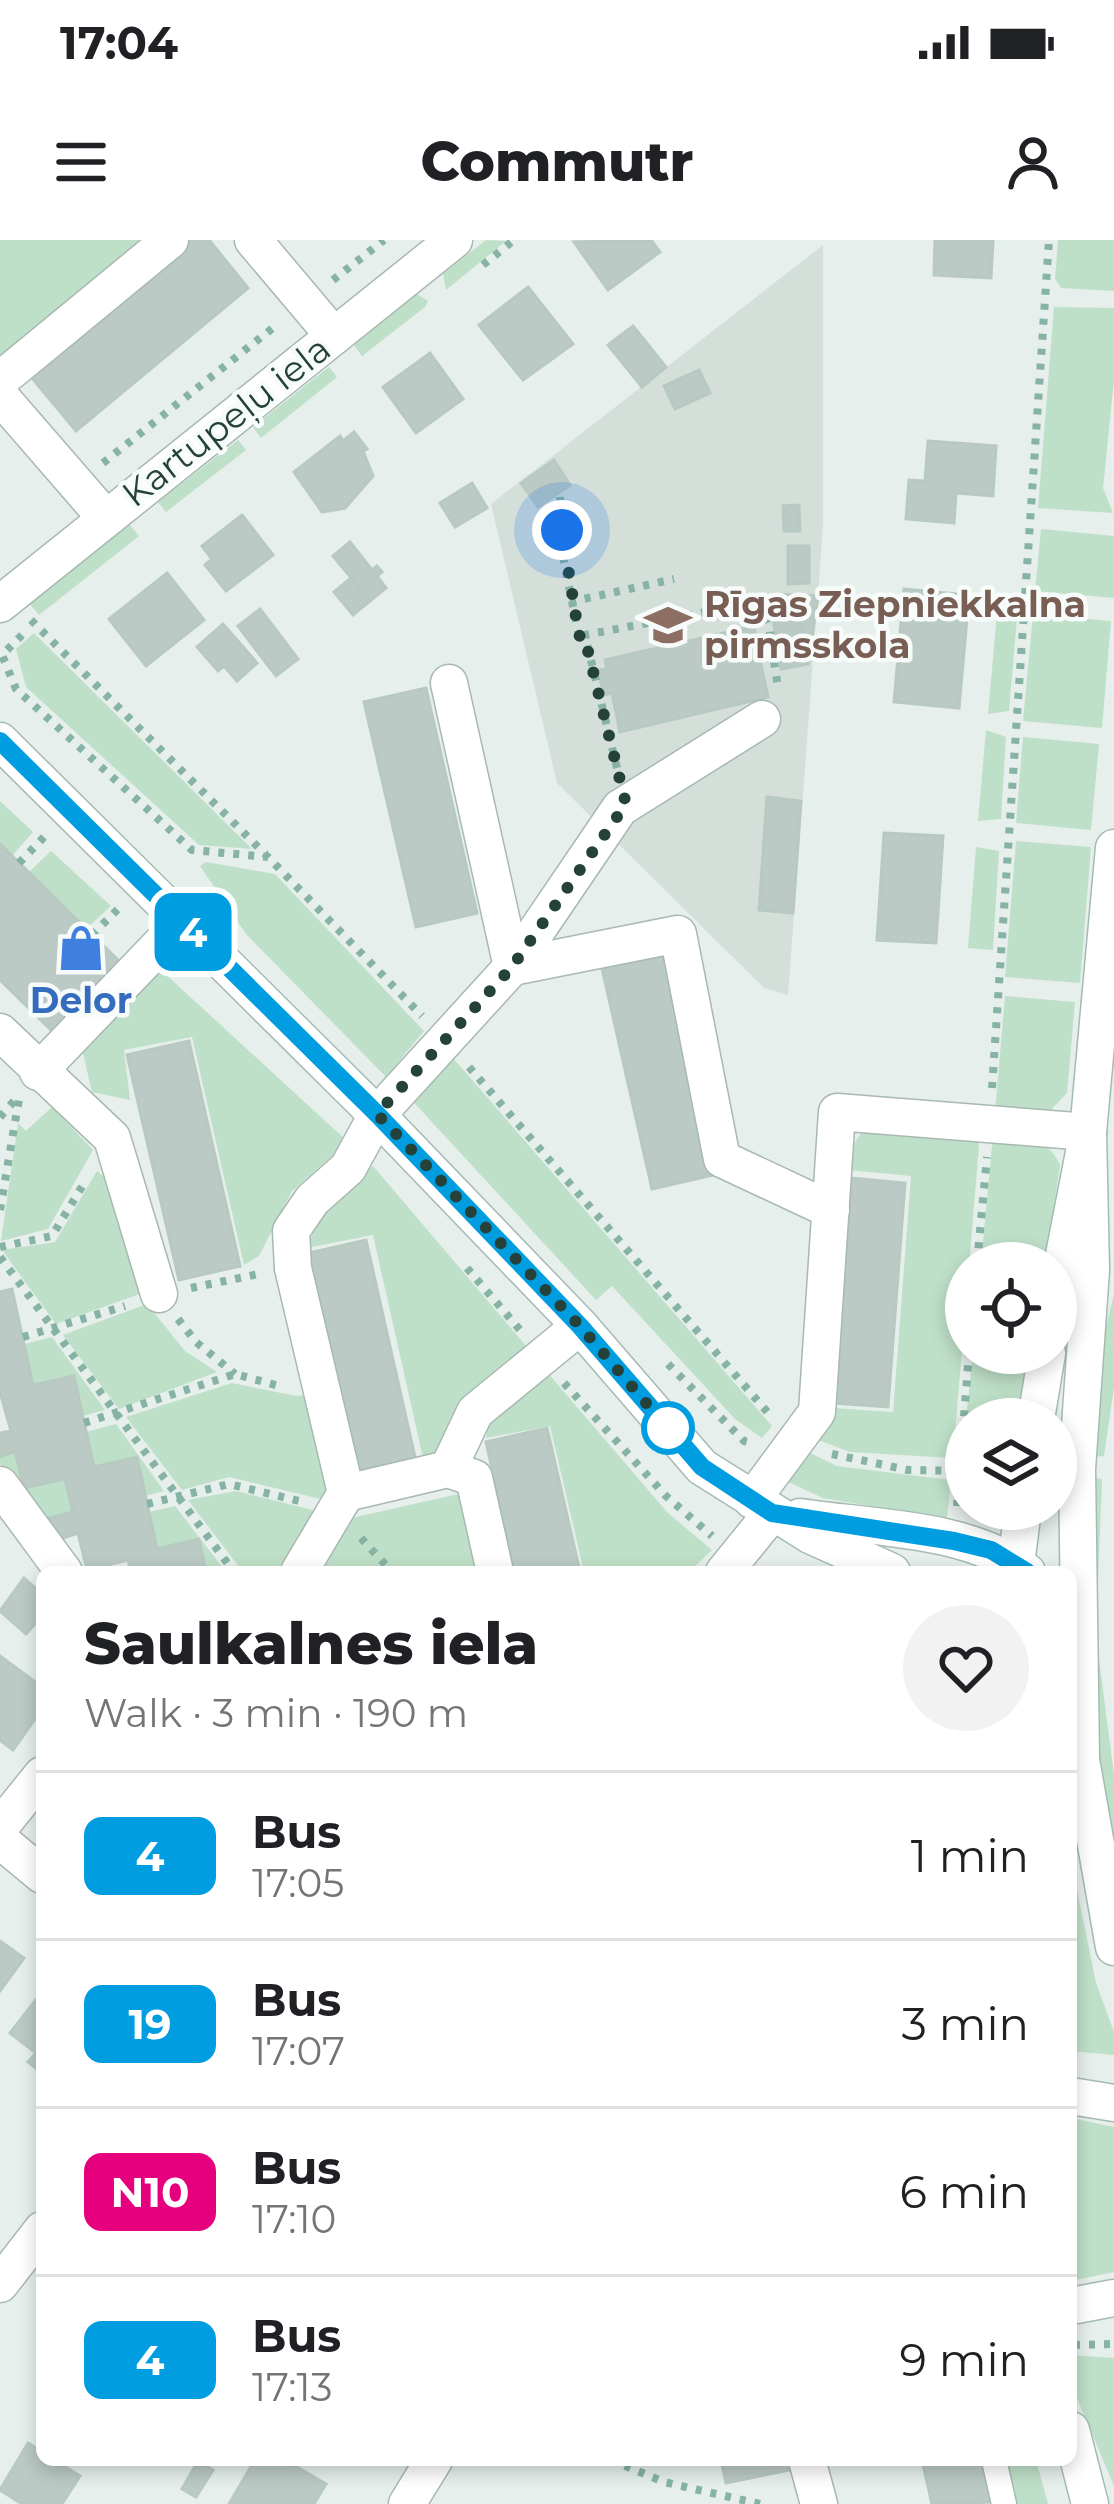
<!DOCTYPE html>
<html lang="en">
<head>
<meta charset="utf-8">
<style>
  body { margin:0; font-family:Montserrat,sans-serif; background:#f2f2f2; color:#202124; height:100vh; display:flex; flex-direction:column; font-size:45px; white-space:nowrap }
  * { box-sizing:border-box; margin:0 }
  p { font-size:39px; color:#757577 }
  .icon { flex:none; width:66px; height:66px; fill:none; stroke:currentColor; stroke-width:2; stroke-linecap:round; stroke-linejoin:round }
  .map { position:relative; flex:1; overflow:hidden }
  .panel { position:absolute; left:36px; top:1326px; width:1041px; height:900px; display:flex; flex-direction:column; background:#fff; border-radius:18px; box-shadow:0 6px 18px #0003 }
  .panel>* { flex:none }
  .badge { padding:0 24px; border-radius:18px; font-size:42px; line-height:78px }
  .controls { position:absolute; left:945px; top:1002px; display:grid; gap:24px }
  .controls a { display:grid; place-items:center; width:132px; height:132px; border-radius:50%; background:#fff; box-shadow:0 6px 18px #0003; font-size:60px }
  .you { position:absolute; width:60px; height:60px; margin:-30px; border:9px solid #fff; border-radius:50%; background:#1a73e8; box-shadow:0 0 0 18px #1a73e833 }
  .map>.badge { position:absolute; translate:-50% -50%; box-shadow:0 0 0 6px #fff }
  .round { display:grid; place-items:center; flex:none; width:126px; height:126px; border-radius:63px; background:#f2f2f2 }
  .headline { display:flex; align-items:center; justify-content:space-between; height:204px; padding:0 48px }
  h1 { font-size:57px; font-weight:800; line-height:90px }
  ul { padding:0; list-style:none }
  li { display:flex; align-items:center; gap:36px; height:168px; padding:0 48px; border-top:3px solid #e0e0e0 }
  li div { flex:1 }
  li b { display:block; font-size:45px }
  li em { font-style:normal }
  li .badge { min-width:132px; font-weight:700; text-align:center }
  .status { display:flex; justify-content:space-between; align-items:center; height:84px; padding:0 60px; background:#fff; direction:ltr }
  .status svg { height:33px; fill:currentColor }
  header { display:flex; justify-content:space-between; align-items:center; height:156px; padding:0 48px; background:#fff; font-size:54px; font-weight:800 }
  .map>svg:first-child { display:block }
</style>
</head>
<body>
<div class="status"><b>17:04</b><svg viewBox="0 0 49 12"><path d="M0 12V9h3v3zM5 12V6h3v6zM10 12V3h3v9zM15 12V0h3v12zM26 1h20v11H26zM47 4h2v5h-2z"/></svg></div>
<header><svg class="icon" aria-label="menu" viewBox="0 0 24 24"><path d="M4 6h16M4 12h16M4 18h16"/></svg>Commutr<svg class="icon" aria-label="person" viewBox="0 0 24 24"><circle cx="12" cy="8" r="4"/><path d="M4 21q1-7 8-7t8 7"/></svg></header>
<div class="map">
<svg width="1114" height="2264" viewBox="0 0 1114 2264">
  <rect width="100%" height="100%" fill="#e6efeb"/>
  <path fill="#d4dfda" d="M823,5V286L788,755L764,748L557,543L491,264Z"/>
  <g fill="#bfe0c8">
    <path d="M0,0H143L0,123Z"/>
    <path d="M486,0L506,1L446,50L443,34Z"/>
    <path d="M1058,0H1114V51L1061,48L1055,39Z"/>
    <path d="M417,54L428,61L425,67L362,116L354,105Z"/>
    <path d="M1054,67L1114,68V140L1103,248L1113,273L1038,268Z"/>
    <path d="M329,127L337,137L261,198L253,187Z"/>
    <path d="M238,200L246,210L166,272L158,262Z"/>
    <path d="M129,284L139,296L39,375L29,363Z"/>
    <path d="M1041,289L1114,296V358L1035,351Z"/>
    <path d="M997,373L1017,378L1009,471L988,474Z"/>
    <path d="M1033,374L1111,381L1102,488L1023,481Z"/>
    <path d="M34,393L252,609L199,605L26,447L16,409Z"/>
    <path d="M986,490L1006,497L1001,579L978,581Z"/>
    <path d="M1023,497L1099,504L1091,590L1016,583Z"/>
    <path d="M0,561L33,592L12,616L0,604Z"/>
    <path d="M1016,601L1091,607L1080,743L1005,737Z"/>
    <path d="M976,607L999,611L993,710L968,708Z"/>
    <path d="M51,611L111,666L86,689L29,632Z"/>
    <path d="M206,622L275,634L424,791L386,837L246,694L200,626Z"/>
    <path d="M161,730L348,902L292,951L259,1016L244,1025L192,797L124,810L130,860L92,852L81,805Z"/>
    <path d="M1005,756L1075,762L1067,853L1045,876L995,872Z"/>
    <path d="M447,811L772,1186L762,1198L735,1179L612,1046L596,1060L407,855Z"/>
    <path d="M52,867L93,910L48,989L1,1001L18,883L26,891Z"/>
    <path d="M888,886L980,894L953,1218L850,1212L813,1198L834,1168L893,1172L911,936L848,930L850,910L861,893Z"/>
    <path d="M993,895C1021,898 1048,896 1060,925L1046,1023H981Z"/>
    <path d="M373,926L527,1107L437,1212L423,1218L373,995L307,1008L324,966Z"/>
    <path d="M97,931L121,951L148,1051L56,1084L2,1010L55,1002Z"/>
    <path d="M1114,1054V1147L1104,1216L1089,1217L1099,1116Z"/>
    <path d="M147,1064L185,1111L217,1132L119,1169L63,1095Z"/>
    <path d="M52,1097L105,1170L83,1176L74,1136L33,1145L25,1104Z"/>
    <path d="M973,1113H1032L1023,1179H966Z"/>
    <path d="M547,1132L667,1272L712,1310L689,1332H584L550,1186L486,1198L491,1175Z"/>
    <path d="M232,1143L296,1156L314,1154L329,1261L229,1237L182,1250L126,1177Z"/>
    <path d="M116,1184L164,1251L145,1256L94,1227L86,1192Z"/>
    <path d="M804,1210L837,1226L951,1240L947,1279L823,1258L786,1241Z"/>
    <path d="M15,1211L24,1248L65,1239L73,1272L49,1278L52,1291L0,1224V1217Z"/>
    <path d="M1091,1237L1102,1239L1096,1396L1114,1535V1614L1099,1524Z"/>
    <path d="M236,1251L313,1270L294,1323L243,1332L188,1260Z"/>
    <path d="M467,1252L485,1332H314L343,1280Z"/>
    <path d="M175,1266L226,1332H206L199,1300L157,1309L149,1272Z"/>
    <path d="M1071,1620L1096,1743L1114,1792V1815L1071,1811Z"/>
    <path d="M1071,1878L1114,1887V2032L1071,2041Z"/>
    <path d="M1071,2115L1114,2118V2246L1071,2144Z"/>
    <path d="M1006,2220H1036L1048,2264H1015Z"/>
  </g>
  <g fill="#bbcac4" stroke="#b8c9c2" stroke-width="3">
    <path d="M175,0H209L248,48L76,191L22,126Z"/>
    <path d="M651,0L660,12L608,50L574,2Z"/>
    <path d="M935,0H993L991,38L934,35Z"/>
    <path d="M528,47L573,104L523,140L479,85Z"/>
    <path d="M633,86L666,127L642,147L608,105Z"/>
    <path d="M430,113L463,159L416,193L383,147Z"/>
    <path d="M699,130L710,153L675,169L664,146Z"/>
    <path d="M354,192L367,209L363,211L373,236L345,268L322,272L294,232L340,196L343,201Z"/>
    <path d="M928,201L996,206L993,256L956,253L954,283L906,279L909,240L925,241Z"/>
    <path d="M554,220L570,245L538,267L521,243Z"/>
    <path d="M472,243L487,268L455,287L440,263Z"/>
    <path d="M799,265L800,291H784L783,266Z"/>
    <path d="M242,275L273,315L226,351L205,325L212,319L202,306Z"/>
    <path d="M350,302L372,330L377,326L382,332L377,336L386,348L370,361L333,316Z"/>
    <path d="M788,306H809V343L788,344Z"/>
    <path d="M167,333L204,380L146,426L109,379Z"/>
    <path d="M351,338L370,361L353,375L334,352Z"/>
    <path d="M904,349L969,355L959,468L894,462Z"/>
    <path d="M776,354L818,356L808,424L800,375L779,378Z"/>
    <path d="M260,369L298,419L276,436L238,386Z"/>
    <path d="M800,375L808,424L781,429L773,379Z"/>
    <path d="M223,384L257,423L237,441L224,426L218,431L197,407Z"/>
    <path d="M754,386L756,397L765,395L770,418L760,420L768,457L620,492L612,453L604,455L598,430L607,429L605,420Z"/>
    <path d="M426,448L477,673L416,687L364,462Z"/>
    <path d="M767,557L801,561L793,673L759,670Z"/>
    <path d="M884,593L943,596L936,703L877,700Z"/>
    <path d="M0,604L121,723L53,792L0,740Z"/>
    <path d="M662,710L713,935L652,949L601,724Z"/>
    <path d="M189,801L240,1026L179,1040L127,815Z"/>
    <path d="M851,938L905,943L888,1167L834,1163Z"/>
    <path d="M366,1000L417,1226L356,1240L305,1014Z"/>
    <path d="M12,1049L33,1145L74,1136L94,1227L137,1217L157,1309L199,1299L206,1332H131L128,1320L87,1330L78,1293L58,1300L52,1291L49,1278L73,1272L65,1239L24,1248L15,1211L0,1217V1193L11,1191L0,1152V1052Z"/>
    <path d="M547,1188L580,1332H515L486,1202Z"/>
    <path d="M24,1338L42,1354V1376L26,1394L0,1371Z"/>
    <path d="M0,1416L42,1447V1469L13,1510L0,1500Z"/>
    <path d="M0,1701L24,1718L0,1751Z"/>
    <path d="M42,1752V1833L28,1822L36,1813L10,1793Z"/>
    <path d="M28,2203L42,2212V2220H54L80,2236L62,2264H22L0,2250Z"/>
    <path d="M255,2220H285L326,2244L314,2264H229Z"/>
    <path d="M721,2220H787L789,2230L726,2243Z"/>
    <path d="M922,2220H985L994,2262L932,2264Z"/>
    <path d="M198,2221L213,2230L196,2257L182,2249Z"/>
  </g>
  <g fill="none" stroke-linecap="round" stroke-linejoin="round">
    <defs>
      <path id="lane" d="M994,2220L1004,2264"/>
      <g id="street">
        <path d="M253,0L334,96"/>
        <path d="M0,140L170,0"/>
        <path d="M0,156L104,276"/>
        <path d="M0,364L454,0"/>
        <path d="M449,443L512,727L678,694L722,919L831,970"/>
        <path d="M0,792L112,898L159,1054"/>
        <path d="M38,832L182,682"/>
        <path d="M448,1229L475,1172L580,1086"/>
        <path d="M0,1245L64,1332"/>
        <path d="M346,1253L448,1229L474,1238L495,1332"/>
        <path d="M752,1260L817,1172L837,872L1088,892"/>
        <path d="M299,1332L346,1253L293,1028L291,991L312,960L348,928L377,875L512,727L620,568L762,479"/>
        <path d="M724,1332L772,1273"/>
        <path d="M0,1587L42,1535"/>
        <path d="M0,1600L42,1635"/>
        <path d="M0,2044L42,1990"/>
        <path d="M807,2220L819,2264"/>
        <path d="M407,2264L434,2220"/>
      </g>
      <g id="secondary">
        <path d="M0,501L377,875L580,1086L702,1227L810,1295L892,1332"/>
        <path d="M1056,1056L1088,892L1114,608"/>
        <path d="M1036,1179L1047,1113"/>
        <path d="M800,1277C872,1288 967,1287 1027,1332"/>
        <path d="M1015,1332L1023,1269"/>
        <path d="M1077,1497L1114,1707"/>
        <path d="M1081,1517L1077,1229L1091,1030L1088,892"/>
        <path d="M1071,1856L1114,1863"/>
        <path d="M1071,2066L1114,2058"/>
        <path d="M1071,2190L1090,2264"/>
      </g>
    </defs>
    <use href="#lane" stroke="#a8b8b2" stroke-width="27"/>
    <use href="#street" stroke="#a8b8b2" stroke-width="39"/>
    <use href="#secondary" stroke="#a4bbb3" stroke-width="39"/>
    <g stroke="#86b3a5" stroke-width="8" stroke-dasharray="6 9" stroke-linecap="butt">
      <path d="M483,25L514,0"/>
      <path d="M333,40L384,0"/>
      <path d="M103,223L279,83"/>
      <path d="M560,257L564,322L579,396L585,395"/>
      <path d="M570,362L674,339"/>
      <path d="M31,380L266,615"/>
      <path d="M22,395L2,415L16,449L192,610L268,617L422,776"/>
      <path d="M617,528L585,395L758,362L769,387L778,448"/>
      <path d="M19,623L46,595"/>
      <path d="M92,695L121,666"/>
      <path d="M469,827L769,1174"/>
      <path d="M992,848L1049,0"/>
      <path d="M0,877L15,860"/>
      <path d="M0,970L19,859"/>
      <path d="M0,1007L52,996L86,940"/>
      <path d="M0,1017L234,1332"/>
      <path d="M977,1023L987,917"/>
      <path d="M467,1028L520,1090"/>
      <path d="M191,1048L259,1034"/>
      <path d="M178,1079L196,1102L235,1134"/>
      <path d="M23,1097L125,1066"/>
      <path d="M668,1124L744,1201L752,1203"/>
      <path d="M564,1143L666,1256L712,1296"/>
      <path d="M84,1183L235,1134L283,1147"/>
      <path d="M832,1214L908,1230L966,1231"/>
      <path d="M147,1264L229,1244L299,1261"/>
      <path d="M957,1266L969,1113"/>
      <path d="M361,1298L392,1332"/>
      <path d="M1074,2105L1114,2104"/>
      <path d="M611,2220L664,2242L760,2264"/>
    </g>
    <use href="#lane" stroke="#fff" stroke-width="24"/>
    <use href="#street" stroke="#fff" stroke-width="36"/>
    <use href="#secondary" stroke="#fff" stroke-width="36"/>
  </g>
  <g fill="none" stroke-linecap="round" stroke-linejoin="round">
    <defs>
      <path id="line" d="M0,501L377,874L580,1086L702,1227L772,1273L954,1301L991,1310L1027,1332"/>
    </defs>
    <use href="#line" stroke="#fff" stroke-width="27"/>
    <use href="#line" stroke="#009de0" stroke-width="18"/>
    <path stroke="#24423a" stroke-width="12" stroke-dasharray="0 21.6" d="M562,290L579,396L584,395L626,564L512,727L377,874L580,1086L671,1192L668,1188"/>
  </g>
  <defs>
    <symbol id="school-bare" viewBox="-9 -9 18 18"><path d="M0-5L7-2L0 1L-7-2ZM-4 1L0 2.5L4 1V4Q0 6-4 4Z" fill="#8d6e63" stroke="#f7fbf9" stroke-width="2.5" paint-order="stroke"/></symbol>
    <symbol id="shop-bare" viewBox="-9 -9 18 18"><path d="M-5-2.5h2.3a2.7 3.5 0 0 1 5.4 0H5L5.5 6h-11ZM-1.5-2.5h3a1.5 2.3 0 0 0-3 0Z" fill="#3f7fe0" stroke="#f7fbf9" stroke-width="2.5" paint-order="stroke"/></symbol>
  </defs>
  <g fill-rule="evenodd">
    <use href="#school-bare" x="635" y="352" width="66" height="66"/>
    <use href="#shop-bare" x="48" y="675" width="66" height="66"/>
  </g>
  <circle fill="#fff" stroke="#009de0" stroke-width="6" cx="668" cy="1188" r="24"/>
  <g text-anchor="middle" stroke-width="9" stroke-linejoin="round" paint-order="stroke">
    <g font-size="36" fill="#24423a" stroke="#f7fbf9">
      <text transform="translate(226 181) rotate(-38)" y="13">Kartupeļu iela</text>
    </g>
    <g font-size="36" font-weight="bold" fill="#785e54" stroke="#f7fbf9" text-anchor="start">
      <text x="704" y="377">Rīgas Ziepniekkalna<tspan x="704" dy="41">pirmsskola</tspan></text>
    </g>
    <g font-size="36" font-weight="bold" fill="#366cbe" stroke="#f7fbf9">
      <text x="81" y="773">Delor</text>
    </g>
  </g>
</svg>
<div class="controls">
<a><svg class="icon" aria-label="locate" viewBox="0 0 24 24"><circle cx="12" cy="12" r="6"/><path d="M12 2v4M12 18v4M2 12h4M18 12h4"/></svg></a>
<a><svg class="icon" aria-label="layers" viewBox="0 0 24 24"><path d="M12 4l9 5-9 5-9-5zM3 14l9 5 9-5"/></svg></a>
</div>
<div class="you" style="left:562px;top:290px"></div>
<b class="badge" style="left:193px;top:692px;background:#009de0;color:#fff">4</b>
<section class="panel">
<div class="headline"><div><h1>Saulkalnes iela</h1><p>Walk · 3 min · 190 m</p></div><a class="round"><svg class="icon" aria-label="heart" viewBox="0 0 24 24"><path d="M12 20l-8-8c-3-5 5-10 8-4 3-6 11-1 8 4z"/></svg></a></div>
<ul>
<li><span class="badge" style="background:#009de0;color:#fff">4</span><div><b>Bus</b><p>17:05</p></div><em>1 min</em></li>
<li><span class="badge" style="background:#009de0;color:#fff">19</span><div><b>Bus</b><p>17:07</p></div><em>3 min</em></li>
<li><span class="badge" style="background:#e6007e;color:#fff">N10</span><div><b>Bus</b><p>17:10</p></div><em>6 min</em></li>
<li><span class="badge" style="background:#009de0;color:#fff">4</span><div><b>Bus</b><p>17:13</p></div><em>9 min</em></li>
</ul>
</section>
</div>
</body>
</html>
